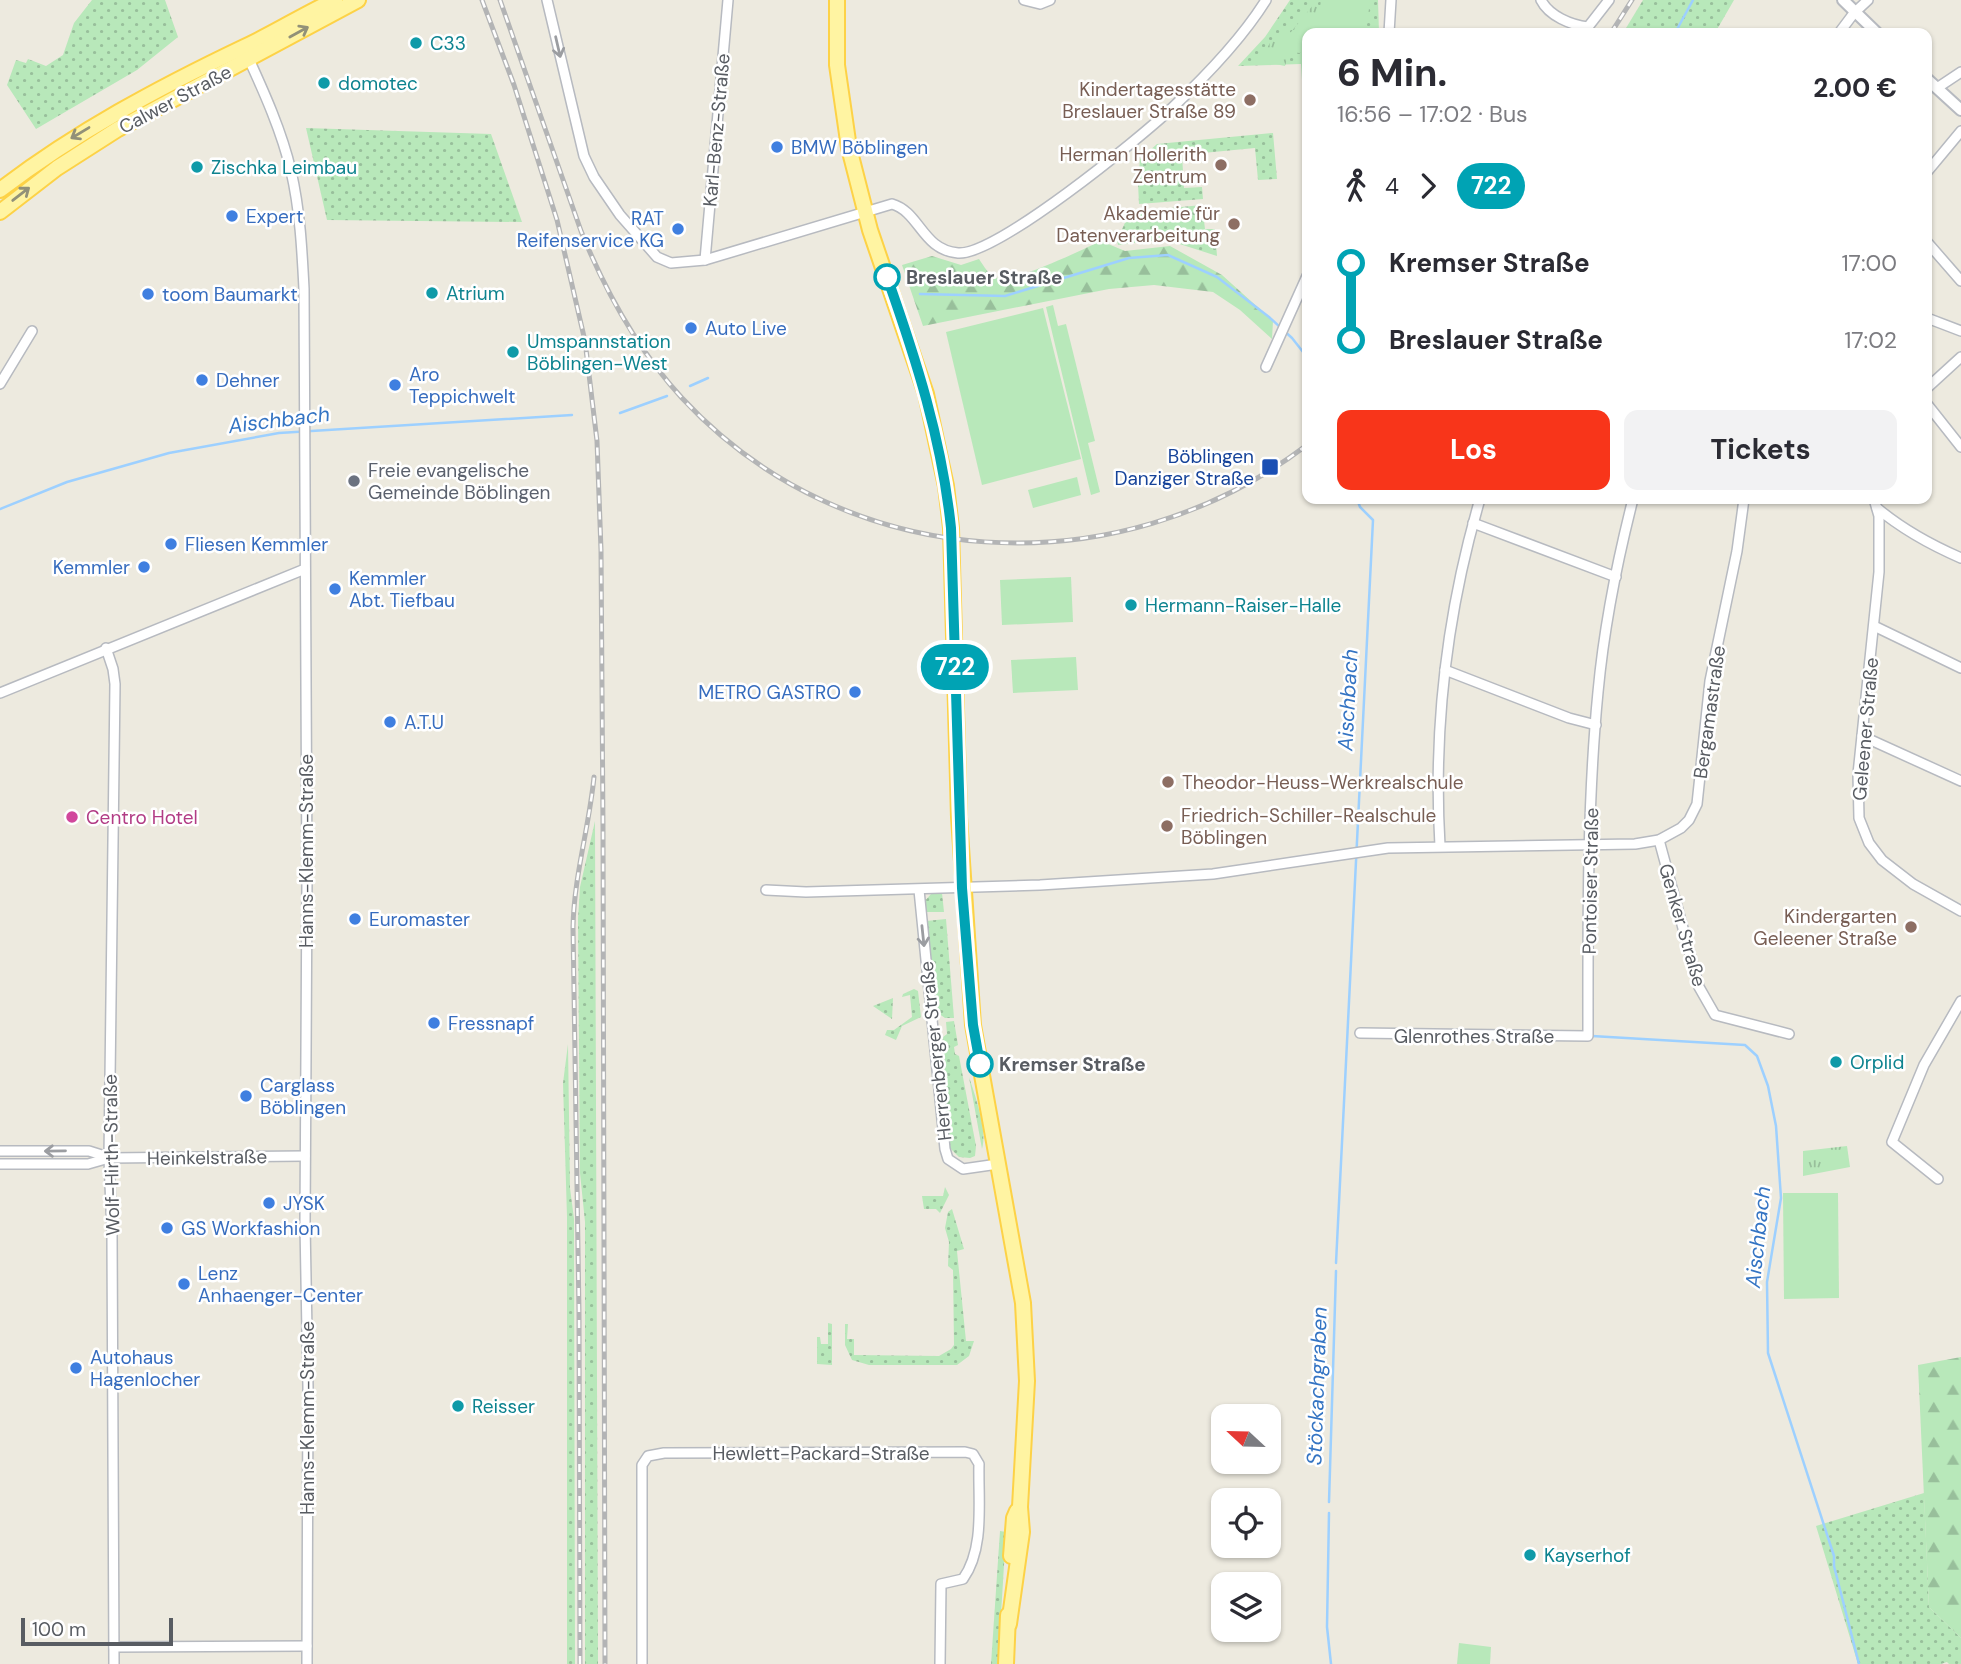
<!DOCTYPE html>
<html lang="de">
<head>
<meta charset="utf-8">
<style>
  body { margin:0; font-family:"DM Sans",sans-serif; background:#f2f2f3; color:#2b2b33; height:100vh; display:flex; flex-direction:column; font-size:26px; white-space:nowrap }
  * { box-sizing:border-box; margin:0 }
  p { font-size:23px; color:#7c7c81 }
  .icon { flex:none; width:38px; height:38px; fill:none; stroke:currentColor; stroke-width:2; stroke-linecap:round; stroke-linejoin:round }
  .map { position:relative; flex:1; overflow:hidden }
  .side { position:absolute; left:1302px; top:28px; width:630px; height:476px; display:flex; flex-direction:column; background:#fff; border-radius:14px; box-shadow:0 2px 5px #0004 }
  .side>* { flex:none }
  .badge { padding:0 14px; border-radius:23px; font-size:24px; line-height:46px }
  .needle { width:46px; rotate:292deg }
  .fabs { position:absolute; left:1211px; top:1404px; display:grid; gap:14px }
  .fabs a { display:grid; place-items:center; width:70px; height:70px; border-radius:14px; background:#fff; box-shadow:0 2px 5px #0004; font-size:35px }
  .scale { position:absolute; left:21px; bottom:18px; width:152px; box-sizing:border-box; padding-left:7px; border:4px solid #585c62; border-top:0; font-size:19px; line-height:24px; white-space:nowrap; color:#585c62; -webkit-text-stroke:5px #fff; paint-order:stroke }
  .map>.badge { position:absolute; translate:-50% -50%; box-shadow:0 0 0 4px #fff }
  .legs { display:flex; align-items:center; gap:10px; height:77px; padding:0 35px; font-size:23px }
  .legs p { margin-inline-start:auto }
  .headline { display:flex; align-items:center; justify-content:space-between; height:119px; padding:0 35px }
  h1 { font-size:38px; font-weight:700; line-height:52px }
  .action { display:flex; gap:14px; margin-top:auto; padding:14px 35px }
  .action a { flex:1; height:80px; border-radius:14px; background:#f8351a; color:#fff; font-size:28px; font-weight:700; line-height:80px; text-align:center }
  .action a+a { background:#f2f2f3; color:#2b2b33 }
  ul { padding:0 35px; list-style:none }
  li { display:flex; align-items:center; gap:24px; height:77px; font-size:26px }
  li i { display:grid; place-items:center; width:10px; height:100%; margin:0 9px; background:currentColor }
  li i::after { content:''; width:18px; height:18px; margin:-9px; border:5px solid; border-radius:50%; background:#fff }
  li p { margin-inline-start:auto }
  li:first-child i { background:linear-gradient(#0000 50%,currentColor 0) }
  li:last-child i { background:linear-gradient(currentColor 50%,#0000 0) }
  .map>svg:first-child { display:block }
</style>
</head>
<body>
<div class="map">
<svg width="1961" height="1664" viewBox="0 0 1961 1664">
  <defs>
    <pattern id="grass-dots" width="8" height="8" patternUnits="userSpaceOnUse" patternTransform="scale(1.75)"><rect width="8" height="8" fill="#b8e8ba"/><path d="M2 2h.1M6 6h.1" fill="none" stroke="#98bf9b" stroke-width="1.8" stroke-linecap="round"/></pattern>
    <pattern id="forest-firs" width="22" height="20" patternUnits="userSpaceOnUse" patternTransform="scale(1.75)"><rect width="22" height="20" fill="#b8e8ba"/><path d="M5 1l3.5 6h-7zM16 11l3.5 6h-7z" fill="#98bf9b"/></pattern>
    <pattern id="park-tufts" width="24" height="20" patternUnits="userSpaceOnUse" patternTransform="scale(1.75)"><rect width="24" height="20" fill="#b8e8ba"/><path d="M3 7l-1-3M5 7V3M7 7l1-3M15 17l-1-3M17 17v-4M19 17l1-3" fill="none" stroke="#98bf9b"/></pattern>
  </defs>
  <rect width="100%" height="100%" fill="#edeadf"/>
  <g fill="url(#grass-dots)">
    <path d="M92,0H165L178,37L137,70L36,129L7,85L16,60L26,63L28,59L46,66L63,55L74,23Z"/>
    <path d="M1290,0H1378L1379,33H1307V112H1304L1301,64L1238,66L1265,37Z"/>
    <path d="M1643,0H1734L1715,33H1623Z"/>
    <path d="M306,128L491,134L522,222L327,220Z"/>
    <path d="M1273,133L1277,179L1258,180L1255,148L1182,155L1184,188L1202,187L1203,199L1139,204L1138,183L1140,159L1157,144Z"/>
    <path d="M1202,205L1205,229H1215L1217,256L1164,239L1118,245L1117,240L1130,212Z"/>
    <path d="M595,821L598,1664H585V1222L580,1173L578,919L580,887Z"/>
    <path d="M942,893L944,912H924V902L931,894Z"/>
    <path d="M946,919L954,1018H945L935,1011L926,921Z"/>
    <path d="M914,989L918,991L921,1017L902,1026L896,1040L885,1035L887,1030H894L912,1017L910,995L902,997L903,994Z"/>
    <path d="M893,998L892,1019L873,1006Z"/>
    <path d="M954,1021L958,1045L954,1047L955,1054L959,1056L976,1146L975,1156L970,1158L959,1157L950,1148L939,1040L947,1034L946,1022Z"/>
    <path d="M568,1044L570,1188L574,1219L575,1664H567V1217L563,1083Z"/>
    <path d="M969,1077C975,1095 988,1132 982,1149Z"/>
    <path d="M945,1187L949,1195L940,1213L936,1209H924L922,1196H943Z"/>
    <path d="M952,1209L964,1249L957,1251L966,1341H974L969,1356L957,1365H869L852,1360L845,1345V1324H848L847,1339H854V1355L939,1356L951,1349L954,1345L953,1270L948,1266L949,1242L945,1228L948,1212Z"/>
    <path d="M828,1323L832,1324V1365L817,1364V1337H820L821,1344H828Z"/>
    <path d="M1924,1493L1929,1607L1961,1638V1664H1949L1947,1662L1941,1664H1858L1816,1526Z"/>
    <path d="M1000,1531L1006,1532L998,1664H991Z"/>
  </g>
  <g fill="url(#forest-firs)">
    <path d="M1101,241L1125,251L1170,246L1222,275L1273,321L1272,339L1240,310L1213,292L1154,285L1109,289L923,326L902,265L932,256L961,265L979,259C983,265 990,277 998,278C1017,282 1081,250 1101,241Z"/>
    <path d="M1961,1357V1638L1929,1607L1918,1365Z"/>
  </g>
  <g fill="url(#park-tufts)">
    <path d="M1314,4L1329,15L1315,32L1307,33V37L1302,40L1300,53L1289,52L1285,66L1260,61L1271,41L1291,32Z"/>
    <path d="M1847,1146L1850,1167L1803,1176V1151Z"/>
  </g>
  <g fill="#b8e8ba">
    <path d="M1321,0H1370L1366,33H1317Z"/>
    <path d="M1053,305L1058,326L1066,324L1095,441L1088,443L1100,492L1091,495L1046,307Z"/>
    <path d="M1043,308L1081,459L982,485L946,332Z"/>
    <path d="M1077,477L1081,495L1033,508L1028,490Z"/>
    <path d="M1071,577L1073,622L1002,625L1000,580Z"/>
    <path d="M1076,657L1078,690L1013,693L1011,660Z"/>
    <path d="M1783,1193H1838L1839,1298L1784,1299Z"/>
    <path d="M1459,1643L1491,1647L1490,1664H1457Z"/>
  </g>
  <g fill="none" stroke-linecap="round" stroke-linejoin="round">
    <g stroke="#9dd0ff" stroke-width="2.5">
      <path d="M1675,33L1693,0"/>
      <path d="M920,294L1005,296L1129,258L1168,255L1217,277L1269,317L1292,338L1307,357"/>
      <path d="M690,386L708,378"/>
      <path d="M620,413L667,396"/>
      <path d="M0,509L67,482L169,453L279,433L572,415"/>
      <path d="M1592,1036L1745,1045L1757,1056L1768,1086L1776,1126L1781,1198L1767,1282L1768,1353L1834,1556V1566L1859,1664"/>
      <path d="M1336,1263L1373,520L1360,507L1357,499"/>
      <path d="M1329,1502L1336,1271"/>
      <path d="M1329,1513L1327,1627L1331,1664"/>
    </g>
    <defs>
      <g id="minor">
        <path d="M547,0L584,156L594,177L620,215L657,257L671,263L705,260L892,204C920,212 922,250 958,253C996,256 1140,138 1172,108C1206,76 1241,40 1266,0"/>
        <path d="M1024,0L1040,4L1050,0"/>
        <path d="M1541,0C1549,16 1571,25 1588,27L1609,0"/>
        <path d="M1389,33L1391,0"/>
        <path d="M1839,33L1854,13L1868,0"/>
        <path d="M247,55C264,92 282,132 291,171C300,210 302,249 304,289L307,879L305,1224L308,1387L307,1664"/>
        <path d="M1937,88L1961,72"/>
        <path d="M1927,172L1961,131"/>
        <path d="M1927,242L1961,281"/>
        <path d="M705,260L728,0"/>
        <path d="M1927,318L1961,331"/>
        <path d="M1266,367L1307,276"/>
        <path d="M0,384L32,331"/>
        <path d="M1927,388L1961,357"/>
        <path d="M1927,404L1961,447"/>
        <path d="M1874,499L1879,516V572L1858,774L1859,818L1869,843L1882,860L1913,884L1961,911"/>
        <path d="M1877,508C1902,529 1931,545 1961,558"/>
        <path d="M1473,523L1616,577"/>
        <path d="M1874,626L1961,668"/>
        <path d="M106,648L113,669L115,684L109,1158L112,1234L114,1664"/>
        <path d="M1445,670L1569,718L1596,725"/>
        <path d="M0,693L305,569"/>
        <path d="M1862,736L1961,781"/>
        <path d="M1659,840L1699,987L1715,1015L1789,1034"/>
        <path d="M1440,846C1433,729 1447,612 1480,499"/>
        <path d="M766,890L806,892L1040,885L1213,874L1388,848L1635,844L1659,840L1681,828L1689,820L1697,804L1710,681L1737,551L1744,499"/>
        <path d="M919,890L945,1149L948,1159L963,1169L998,1164"/>
        <path d="M1360,1033L1588,1036C1588,922 1587,805 1598,692C1604,627 1617,562 1633,499"/>
        <path d="M0,1151H89L108,1157"/>
        <path d="M0,1164H88L109,1158L305,1156"/>
        <path d="M1938,1179L1892,1142L1924,1065L1961,1001"/>
        <path d="M114,1647L307,1646"/>
        <path d="M642,1664V1465L648,1456L664,1453L965,1452L973,1454L979,1464C978,1502 985,1548 963,1579L941,1584L940,1664"/>
      </g>
      <g id="tertiary">
        <path d="M1843,0L1877,33"/>
        <path d="M1927,79L1961,110"/>
      </g>
      <g id="primary">
        <path d="M837,0V65L849,148L870,230L926,394L946,486L951,528L959,817L973,1025L1023,1303L1027,1381L1020,1507L1022,1532L1009,1624"/>
        <path d="M0,190C76,132 158,88 244,47C275,33 304,14 335,0"/>
        <path d="M0,212L57,168L118,129L358,0"/>
        <path d="M1011,1556L1014,1518L1017,1511"/>
        <path d="M1006,1664L1008,1615"/>
      </g>
    </defs>
    <use href="#minor" stroke="#b7bac0" stroke-width="12"/>
    <use href="#tertiary" stroke="#b7bac0" stroke-width="14"/>
    <use href="#primary" stroke="#fdd247" stroke-width="18"/>
    <use href="#minor" stroke="#fff" stroke-width="9"/>
    <use href="#tertiary" stroke="#fff" stroke-width="10"/>
    <use href="#primary" stroke="#fff4a2" stroke-width="14"/>
    <defs>
      <g id="rail">
        <path d="M482,0L514,85L557,220L585,341L597,441L601,550L603,828L605,1664"/>
        <path d="M500,0L581,231C606,293 637,349 682,398C846,575 1117,589 1307,445"/>
        <path d="M1611,33L1632,0"/>
        <path d="M580,1664L579,1313L573,927C574,876 589,828 594,777"/>
      </g>
    </defs>
    <use href="#rail" stroke="#b3b4b5" stroke-width="5"/>
    <use href="#rail" stroke="#fff" stroke-width="2.5" stroke-dasharray="8" stroke-linecap="butt"/>
  </g>
  <defs><path id="oneway-shaft" d="M-6 0H5M1.5-3L5.5 0L1.5 3" fill="none" stroke-width="1.6" stroke-linecap="round" stroke-linejoin="round" transform="scale(1.75)"/></defs>
  <g stroke="#929178">
    <use href="#oneway-shaft" transform="translate(299 32) rotate(-29)"/>
    <use href="#oneway-shaft" transform="translate(80 133) rotate(149)"/>
    <use href="#oneway-shaft" transform="translate(21 194) rotate(-38)"/>
  </g>
  <g stroke="#9b9da1">
    <use href="#oneway-shaft" transform="translate(558 47) rotate(77)"/>
    <use href="#oneway-shaft" transform="translate(923 936) rotate(84)"/>
    <use href="#oneway-shaft" transform="translate(55 1151) rotate(179)"/>
  </g>
  <g fill="none" stroke-linecap="round" stroke-linejoin="round">
    <defs>
      <path id="line-1" d="M887,277C916,359 942,440 951,528L962,888L973,1025L980,1064"/>
    </defs>
    <use href="#line-1" stroke="#fff" stroke-width="16"/>
    <use href="#line-1" stroke="#00a3b4" stroke-width="10"/>
  </g>
  <g fill="#0f9aa8" stroke="#fff" stroke-width="2.5">
    <circle cx="416" cy="43" r="7"/>
    <circle cx="324" cy="83" r="7"/>
    <circle cx="197" cy="167" r="7"/>
    <circle cx="432" cy="293" r="7"/>
    <circle cx="513" cy="352" r="7"/>
    <circle cx="1131" cy="605" r="7"/>
    <circle cx="1836" cy="1062" r="7"/>
    <circle cx="458" cy="1406" r="7"/>
    <circle cx="1530" cy="1555" r="7"/>
  </g>
  <g fill="#8d6e63" stroke="#fff" stroke-width="2.5">
    <circle cx="1250" cy="100" r="7"/>
    <circle cx="1221" cy="165" r="7"/>
    <circle cx="1234" cy="224" r="7"/>
    <circle cx="1168" cy="782" r="7"/>
    <circle cx="1167" cy="826" r="7"/>
    <circle cx="1911" cy="927" r="7"/>
  </g>
  <g fill="#3f7fe0" stroke="#fff" stroke-width="2.5">
    <circle cx="777" cy="147" r="7"/>
    <circle cx="232" cy="216" r="7"/>
    <circle cx="678" cy="229" r="7"/>
    <circle cx="148" cy="294" r="7"/>
    <circle cx="691" cy="328" r="7"/>
    <circle cx="202" cy="380" r="7"/>
    <circle cx="395" cy="385" r="7"/>
    <circle cx="171" cy="544" r="7"/>
    <circle cx="144" cy="567" r="7"/>
    <circle cx="335" cy="589" r="7"/>
    <circle cx="855" cy="692" r="7"/>
    <circle cx="390" cy="722" r="7"/>
    <circle cx="355" cy="919" r="7"/>
    <circle cx="434" cy="1023" r="7"/>
    <circle cx="246" cy="1096" r="7"/>
    <circle cx="269" cy="1203" r="7"/>
    <circle cx="167" cy="1228" r="7"/>
    <circle cx="184" cy="1284" r="7"/>
    <circle cx="76" cy="1368" r="7"/>
  </g>
  <g fill="#fff" stroke="#00a3b4" stroke-width="3.5">
    <circle cx="887" cy="277" r="12"/>
    <circle cx="980" cy="1064" r="12"/>
  </g>
  <rect fill="#1a4fb4" stroke="#fff" stroke-width="2.5" x="1261" y="458" width="18" height="18" rx="3.5"/>
  <circle fill="#6b7280" stroke="#fff" stroke-width="2.5" cx="354" cy="481" r="7"/>
  <circle fill="#d1479c" stroke="#fff" stroke-width="2.5" cx="72" cy="817" r="7"/>
  <g text-anchor="middle" stroke-width="5" stroke-linejoin="round" paint-order="stroke">
    <g font-size="19" fill="#0d838f" stroke="#fff" text-anchor="start">
      <text x="430" y="50">C33</text>
      <text x="338" y="90">domotec</text>
      <text x="211" y="174">Zischka Leimbau</text>
      <text x="446" y="300">Atrium</text>
      <text x="527" y="348">Umspannstation<tspan x="527" dy="22">Böblingen-West</tspan></text>
      <text x="1145" y="612">Hermann-Raiser-Halle</text>
      <text x="1850" y="1069">Orplid</text>
      <text x="472" y="1413">Reisser</text>
      <text x="1544" y="1562">Kayserhof</text>
    </g>
    <g font-size="19" fill="#785e54" stroke="#fff" text-anchor="end">
      <text x="1236" y="96">Kindertagesstätte<tspan x="1236" dy="22">Breslauer Straße 89</tspan></text>
      <text x="1207" y="161">Herman Hollerith<tspan x="1207" dy="22">Zentrum</tspan></text>
      <text x="1220" y="220">Akademie für<tspan x="1220" dy="22">Datenverarbeitung</tspan></text>
      <text x="1182" y="789" text-anchor="start">Theodor-Heuss-Werkrealschule</text>
      <text x="1181" y="822" text-anchor="start">Friedrich-Schiller-Realschule<tspan x="1181" dy="22">Böblingen</tspan></text>
      <text x="1897" y="923">Kindergarten<tspan x="1897" dy="22">Geleener Straße</tspan></text>
    </g>
    <g font-size="19" fill="#585c62" stroke="#fff">
      <text transform="translate(175 99) rotate(-28)" y="7">Calwer Straße</text>
      <text transform="translate(716 130) rotate(-85)" y="7">Karl-Benz-Straße</text>
      <text transform="translate(1709 712) rotate(-82)" y="7">Bergamastraße</text>
      <text transform="translate(1865 729) rotate(-85)" y="7">Geleener Straße</text>
      <text transform="translate(306 851) rotate(-90)" y="7">Hanns-Klemm-Straße</text>
      <text transform="translate(1590 881) rotate(-89)" y="7">Pontoiser Straße</text>
      <text transform="translate(1683 925) rotate(74)" y="7">Genker Straße</text>
      <text x="1474" y="1043">Glenrothes Straße</text>
      <text transform="translate(935 1051) rotate(-96)" y="7">Herrenberger Straße</text>
      <text transform="translate(111 1155) rotate(-91)" y="7">Wolf-Hirth-Straße</text>
      <text transform="translate(207 1157) rotate(-1)" y="7">Heinkelstraße</text>
      <text transform="translate(307 1418) rotate(-90)" y="7">Hanns-Klemm-Straße</text>
      <text x="821" y="1460">Hewlett-Packard-Straße</text>
    </g>
    <g font-size="19" fill="#366cbe" stroke="#fff" text-anchor="start">
      <text x="791" y="154">BMW Böblingen</text>
      <text x="246" y="223">Expert</text>
      <text x="664" y="225" text-anchor="end">RAT<tspan x="664" dy="22">Reifenservice KG</tspan></text>
      <text x="162" y="301">toom Baumarkt</text>
      <text x="705" y="335">Auto Live</text>
      <text x="409" y="381">Aro<tspan x="409" dy="22">Teppichwelt</tspan></text>
      <text x="216" y="387">Dehner</text>
      <text x="185" y="551">Fliesen Kemmler</text>
      <text x="130" y="574" text-anchor="end">Kemmler</text>
      <text x="349" y="585">Kemmler<tspan x="349" dy="22">Abt. Tiefbau</tspan></text>
      <text x="841" y="699" text-anchor="end">METRO GASTRO</text>
      <text x="404" y="729">A.T.U</text>
      <text x="369" y="926">Euromaster</text>
      <text x="448" y="1030">Fressnapf</text>
      <text x="260" y="1092">Carglass<tspan x="260" dy="22">Böblingen</tspan></text>
      <text x="283" y="1210">JYSK</text>
      <text x="181" y="1235">GS Workfashion</text>
      <text x="198" y="1280">Lenz<tspan x="198" dy="22">Anhaenger-Center</tspan></text>
      <text x="90" y="1364">Autohaus<tspan x="90" dy="22">Hagenlocher</tspan></text>
    </g>
    <g font-size="19" font-weight="bold" fill="#585c62" stroke="#fff" text-anchor="start">
      <text x="906" y="284">Breslauer Straße</text>
      <text x="999" y="1071">Kremser Straße</text>
    </g>
    <g font-size="19" fill="#164399" stroke="#fff" text-anchor="end">
      <text x="1254" y="463">Böblingen<tspan x="1254" dy="22">Danziger Straße</tspan></text>
    </g>
    <g font-size="19" fill="#5b616d" stroke="#fff" text-anchor="start">
      <text x="368" y="477">Freie evangelische<tspan x="368" dy="22">Gemeinde Böblingen</tspan></text>
    </g>
    <g font-size="19" fill="#b23c85" stroke="#fff" text-anchor="start">
      <text x="86" y="824">Centro Hotel</text>
    </g>
    <g font-size="21" font-style="italic" fill="#3474c3" stroke="#fff">
      <text transform="translate(279 420) rotate(-7)" y="7">Aischbach</text>
      <text transform="translate(1348 700) rotate(-87)" y="7">Aischbach</text>
      <text transform="translate(1758 1237) rotate(-84)" y="7">Aischbach</text>
      <text transform="translate(1317 1386) rotate(-88)" y="7">Stöckachgraben</text>
    </g>
  </g>
</svg>
<div class="fabs">
<a><svg class="needle" viewBox="-14 -14 28 28"><path d="M0-13l5 13h-10z" fill="#e53935"/><path d="M0 13l5-13h-10z" fill="#7c7c81"/></svg></a>
<a><svg class="icon" aria-label="locate" viewBox="0 0 24 24"><circle cx="12" cy="12" r="6"/><path d="M12 2v4M12 18v4M2 12h4M18 12h4"/></svg></a>
<a><svg class="icon" aria-label="layers" viewBox="0 0 24 24"><path d="M12 4l9 5-9 5-9-5zM3 14l9 5 9-5"/></svg></a>
</div>
<div class="scale">100 m</div>
<b class="badge" style="left:955px;top:667px;background:#00a3b4;color:#fff">722</b>
<section class="side">
<div class="headline"><div><h1>6 Min.</h1><p>16:56 – 17:02 · Bus</p></div><b>2.00 €</b></div>
<div class="legs"><svg class="icon" aria-label="walk" viewBox="0 0 24 24"><circle cx="13" cy="4" r="2"/><path d="M13 8l-2 6 4 7M11 14l-3 7M7 12l3-4h3l4 4"/></svg>4<svg class="icon" aria-label="forward" viewBox="0 0 24 24"><path d="M9 5l7 7-7 7"/></svg><b class="badge" style="background:#00a3b4;color:#fff">722</b></div>
<ul>
<li><i style="color:#00a3b4"></i><b>Kremser Straße</b><p>17:00</p></li>
<li><i style="color:#00a3b4"></i><b>Breslauer Straße</b><p>17:02</p></li>
</ul>
<div class="action"><a>Los</a><a>Tickets</a></div>
</section>
</div>
</body>
</html>
